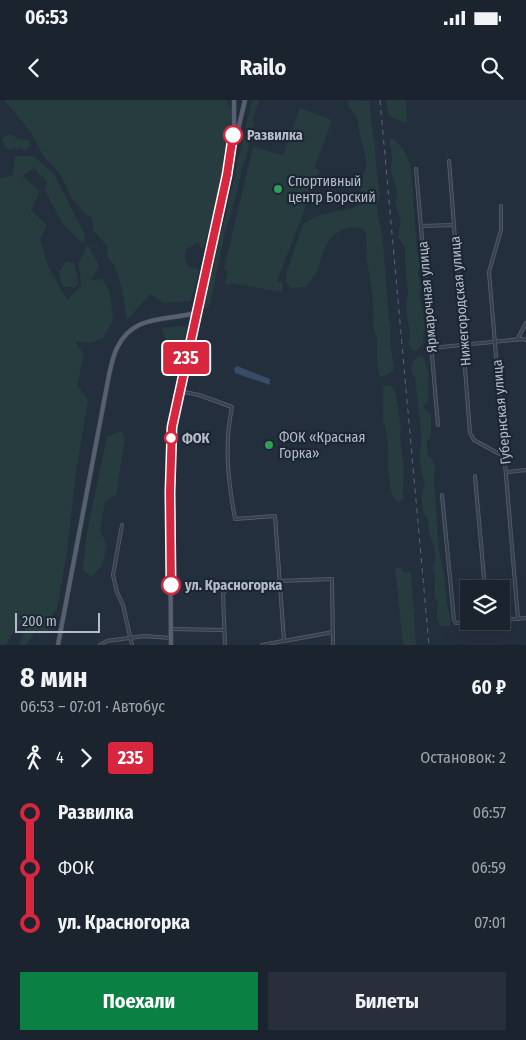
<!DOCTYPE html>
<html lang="ru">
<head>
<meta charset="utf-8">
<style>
  body { margin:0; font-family:"Fira Sans Condensed",sans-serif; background:#282f3a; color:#f1f3f6; height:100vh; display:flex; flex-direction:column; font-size:19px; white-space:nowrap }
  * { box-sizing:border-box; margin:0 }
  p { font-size:16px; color:#a0a4aa }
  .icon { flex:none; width:28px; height:28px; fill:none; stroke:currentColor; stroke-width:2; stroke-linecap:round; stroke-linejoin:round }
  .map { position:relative; height:545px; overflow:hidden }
  .details { display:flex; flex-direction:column; background:#1b232e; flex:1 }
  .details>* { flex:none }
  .badge { padding:0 10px; border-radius:4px; font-size:18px; line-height:32px }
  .buttons { position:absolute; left:460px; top:480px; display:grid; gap:10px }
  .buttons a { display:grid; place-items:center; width:50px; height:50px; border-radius:0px; background:#1b232e; box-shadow:0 5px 20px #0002,0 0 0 1px #39404a; font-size:25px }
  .scale { position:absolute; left:15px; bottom:12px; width:85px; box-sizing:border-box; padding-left:5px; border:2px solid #b4bcc9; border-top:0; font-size:14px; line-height:18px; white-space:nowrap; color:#b4bcc9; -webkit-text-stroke:4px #1d2633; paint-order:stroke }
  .map>.badge { position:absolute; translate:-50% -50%; box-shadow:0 0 0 2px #fff }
  .legs { display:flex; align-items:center; gap:8px; height:55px; padding:0 20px; font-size:16px }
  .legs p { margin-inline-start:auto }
  .headline { display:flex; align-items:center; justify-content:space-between; height:85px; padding:0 20px }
  h1 { font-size:28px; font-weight:700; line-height:38px }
  .primary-button { display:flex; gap:10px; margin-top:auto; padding:10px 20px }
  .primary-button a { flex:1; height:58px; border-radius:0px; background:#0b8043; color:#fff; font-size:20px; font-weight:700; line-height:58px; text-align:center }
  .primary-button a+a { background:#282f3a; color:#f1f3f6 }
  ul { padding:0 20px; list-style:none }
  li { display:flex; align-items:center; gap:18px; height:55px; font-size:19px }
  li i { display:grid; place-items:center; width:8px; height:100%; margin:0 6px; background:currentColor }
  li i::after { content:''; width:12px; height:12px; margin:-6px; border:4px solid; border-radius:50%; background:#1b232e }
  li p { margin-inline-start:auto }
  li:first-child i { background:linear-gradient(#0000 50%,currentColor 0) }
  li:last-child i { background:linear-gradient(currentColor 50%,#0000 0) }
  .status { display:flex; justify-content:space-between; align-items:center; height:35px; padding:0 25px; background:#1b232e; direction:ltr }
  .status svg { height:14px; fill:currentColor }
  header { display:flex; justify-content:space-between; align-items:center; height:65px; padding:0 20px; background:#1b232e; font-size:22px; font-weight:700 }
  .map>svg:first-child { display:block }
</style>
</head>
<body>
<div class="status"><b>06:53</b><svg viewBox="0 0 49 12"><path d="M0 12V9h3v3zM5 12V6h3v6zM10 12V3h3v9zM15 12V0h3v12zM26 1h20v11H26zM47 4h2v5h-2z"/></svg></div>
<header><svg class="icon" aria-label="back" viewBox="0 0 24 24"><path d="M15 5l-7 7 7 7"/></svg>Railo<svg class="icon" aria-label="search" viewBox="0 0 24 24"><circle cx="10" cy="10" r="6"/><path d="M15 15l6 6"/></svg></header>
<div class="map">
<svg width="526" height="545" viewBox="0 0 526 545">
  <rect width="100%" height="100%" fill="#242f3e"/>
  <g fill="#263c3f">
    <path d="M4,0H227C228,4 230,7 231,11C232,20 228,28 228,37C228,74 214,111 204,146L201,148L198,142L186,150L185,158L188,166L199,170L191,201L164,203L150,194L127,220C124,203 121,167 107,157L108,147L93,130L92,118L83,112L72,98L59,72L44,57L30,31Z"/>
    <path d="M252,0H259L253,19L254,25L250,37L246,59L242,65L240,79L229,121L226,128L210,204L207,208H204L209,178L214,168L218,142L227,112V106L235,77L237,61L241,49Z"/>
    <path d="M348,0L370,1V10L373,38L375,42L376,67L380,94L377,107L383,142L389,221C392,228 389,234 390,241C391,251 393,260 394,270L383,277L379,276L377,262V239L374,231L373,198L367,161L366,132C352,120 331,133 325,148C321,155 321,163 317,171C314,177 309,181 306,187L291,188L286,182L287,171L303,124L319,115L353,108L357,106C360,98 360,90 362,82C362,77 365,72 366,67C367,56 363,46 360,36C357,24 360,17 349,8Z"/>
    <path d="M386,0H406L407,21L405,23L389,16Z"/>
    <path d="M300,8L332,20L315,66V68L320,70L277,181L283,183L282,192L231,183L230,185L225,184L228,170L224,169L253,47L283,55Z"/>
    <path d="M10,34L19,39L28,40L30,45L26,51L20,48L18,50L15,48L9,50L6,48L2,39L5,36Z"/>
    <path d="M390,39H393C403,48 408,55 411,69L417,149L420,166L418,173L421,188L419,195L423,211L425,229L423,235L424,242L416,251L412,250L408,244L410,238V233L406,211L408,191L406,178L405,147L399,139V129L401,122L395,102C400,91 395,85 392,75C390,69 391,64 392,59C393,52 389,46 390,39Z"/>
    <path d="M15,56H33L54,74L85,135L84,142H81L63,124L45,91L47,82L34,68L22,76L40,91L31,110L47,125L40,139L48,166L67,200L81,185L79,163L88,145L99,166L91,180L102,179L110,192L113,220L103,238L91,243L75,241L84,255L77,285L88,300L76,372L67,451L57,510L53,513L47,534L36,530L26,545H19L26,527L16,528L5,545H0V78L13,75Z"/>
    <path d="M66,161L74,163L79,184L74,188L62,186L59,172Z"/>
    <path d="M187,226L179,262L168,263V242L161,228Z"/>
    <path d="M418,256L424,258L428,272V302L423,305L425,310L431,315V337L427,341L428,356L433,360L435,366L434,381L439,451C444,468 446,485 447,502C448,510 453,517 450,525L445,527L440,525L437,520L438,502L434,497L435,474L432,469C438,458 435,447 430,436C428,431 429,425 428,420C427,414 427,419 424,414C421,405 421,391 425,384L421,371L420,360L421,331L415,278C409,271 411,262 418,256Z"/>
    <path d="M387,285L392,286L396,294L401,331L400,336L404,371L403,400L400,402L396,401C386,388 389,354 387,337C387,330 383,324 383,318C383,307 384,297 383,287Z"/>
    <path d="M121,331L125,338L116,395L105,402L100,430L107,445L102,465L91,477L83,470L87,432L107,337Z"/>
    <path d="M395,467L401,468L403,472L411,473L413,502L415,511L414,514L416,545H403Z"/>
  </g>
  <path fill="#394c67" d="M237,266L270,279V285L235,273L234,269Z"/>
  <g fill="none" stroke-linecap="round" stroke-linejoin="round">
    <defs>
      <g id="minor">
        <path d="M449,61L470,333L474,340L505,357"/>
        <path d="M416,69L438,325"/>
        <path d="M501,106V130L489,172L518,519"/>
        <path d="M422,126L454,125"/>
        <path d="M517,240L526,223"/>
        <path d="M431,248L522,239L526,240"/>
        <path d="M179,291L199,295L232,307C224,346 228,380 235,419L275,416L284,541L333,532"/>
        <path d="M507,372L526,370"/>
        <path d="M475,376L485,489"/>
        <path d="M442,395L454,520L456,523L487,521"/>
        <path d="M122,425L113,475L117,492L123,505L132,545"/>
        <path d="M501,520L526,518"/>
        <path d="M171,529L224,530"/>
        <path d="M100,545L107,541L144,536L171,538"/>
        <path d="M225,545L223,494L226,490L280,481L332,479L333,545"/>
        <path d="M262,545L283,541"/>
      </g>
      <g id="major">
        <path d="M230,55L234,27V0"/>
        <path d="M58,545L109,275C111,266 113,256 117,248C133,214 165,221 196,213"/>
        <path d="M171,545L170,393L172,327L205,170L245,0"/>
      </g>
    </defs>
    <use href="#minor" stroke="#565f6c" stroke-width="4"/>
    <use href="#major" stroke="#414a57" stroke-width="5"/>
    <use href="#minor" stroke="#38414e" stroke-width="2.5"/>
    <use href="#major" stroke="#56606e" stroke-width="4"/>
    <path stroke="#5a6575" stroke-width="1" stroke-dasharray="5 5" stroke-linecap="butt" d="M380,0L429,545"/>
  </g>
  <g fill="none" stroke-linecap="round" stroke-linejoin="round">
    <defs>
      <path id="line-1" d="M171,485L170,392L172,327L227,75L233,35"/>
    </defs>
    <use href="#line-1" stroke="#fff" stroke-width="11"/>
    <use href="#line-1" stroke="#d7263d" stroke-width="8"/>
  </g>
  <g fill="#fff" stroke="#d7263d" stroke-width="2.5">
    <circle cx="233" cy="35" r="9"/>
    <circle cx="171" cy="338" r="6"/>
    <circle cx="171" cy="485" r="9"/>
  </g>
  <g fill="#2e9e5b" stroke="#1d2633" stroke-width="2">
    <circle cx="278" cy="89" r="5"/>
    <circle cx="269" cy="345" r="5"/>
  </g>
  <g text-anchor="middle" stroke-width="4.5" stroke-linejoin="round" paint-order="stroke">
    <g font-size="14" font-weight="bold" fill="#b4bcc9" stroke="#1d2633" text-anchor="start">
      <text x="247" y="40">Развилка</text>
      <text x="182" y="343">ФОК</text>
      <text x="185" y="490">ул. Красногорка</text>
    </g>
    <g font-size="14" fill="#b4bcc9" stroke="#1d2633" text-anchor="start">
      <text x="288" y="86">Спортивный<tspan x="288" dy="16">центр Борский</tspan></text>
      <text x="279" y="342">ФОК «Красная<tspan x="279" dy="16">Горка»</tspan></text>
    </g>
    <g font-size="14" fill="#b4bcc9" stroke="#1d2633">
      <text transform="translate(427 197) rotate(-95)" y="5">Ярмарочная улица</text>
      <text transform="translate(460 201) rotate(-95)" y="5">Нижегородская улица</text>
      <text transform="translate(501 312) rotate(-95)" y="5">Губернская улица</text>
    </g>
  </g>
</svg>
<div class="buttons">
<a><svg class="icon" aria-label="layers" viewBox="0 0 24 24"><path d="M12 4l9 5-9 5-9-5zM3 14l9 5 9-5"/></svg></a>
</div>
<div class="scale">200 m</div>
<b class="badge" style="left:186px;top:258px;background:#d7263d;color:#fff">235</b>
</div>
<section class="details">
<div class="headline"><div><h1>8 мин</h1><p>06:53 – 07:01 · Автобус</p></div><b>60 ₽</b></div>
<div class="legs"><svg class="icon" aria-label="walk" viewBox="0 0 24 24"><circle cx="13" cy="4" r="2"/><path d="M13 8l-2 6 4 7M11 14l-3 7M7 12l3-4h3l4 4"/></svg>4<svg class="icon" aria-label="forward" viewBox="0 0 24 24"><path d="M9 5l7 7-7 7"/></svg><b class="badge" style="background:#d7263d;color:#fff">235</b><p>Остановок: 2</p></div>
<ul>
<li><i style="color:#d7263d"></i><b>Развилка</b><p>06:57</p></li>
<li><i style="color:#d7263d"></i><span>ФОК</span><p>06:59</p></li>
<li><i style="color:#d7263d"></i><b>ул. Красногорка</b><p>07:01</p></li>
</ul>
<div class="primary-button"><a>Поехали</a><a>Билеты</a></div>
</section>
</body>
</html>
